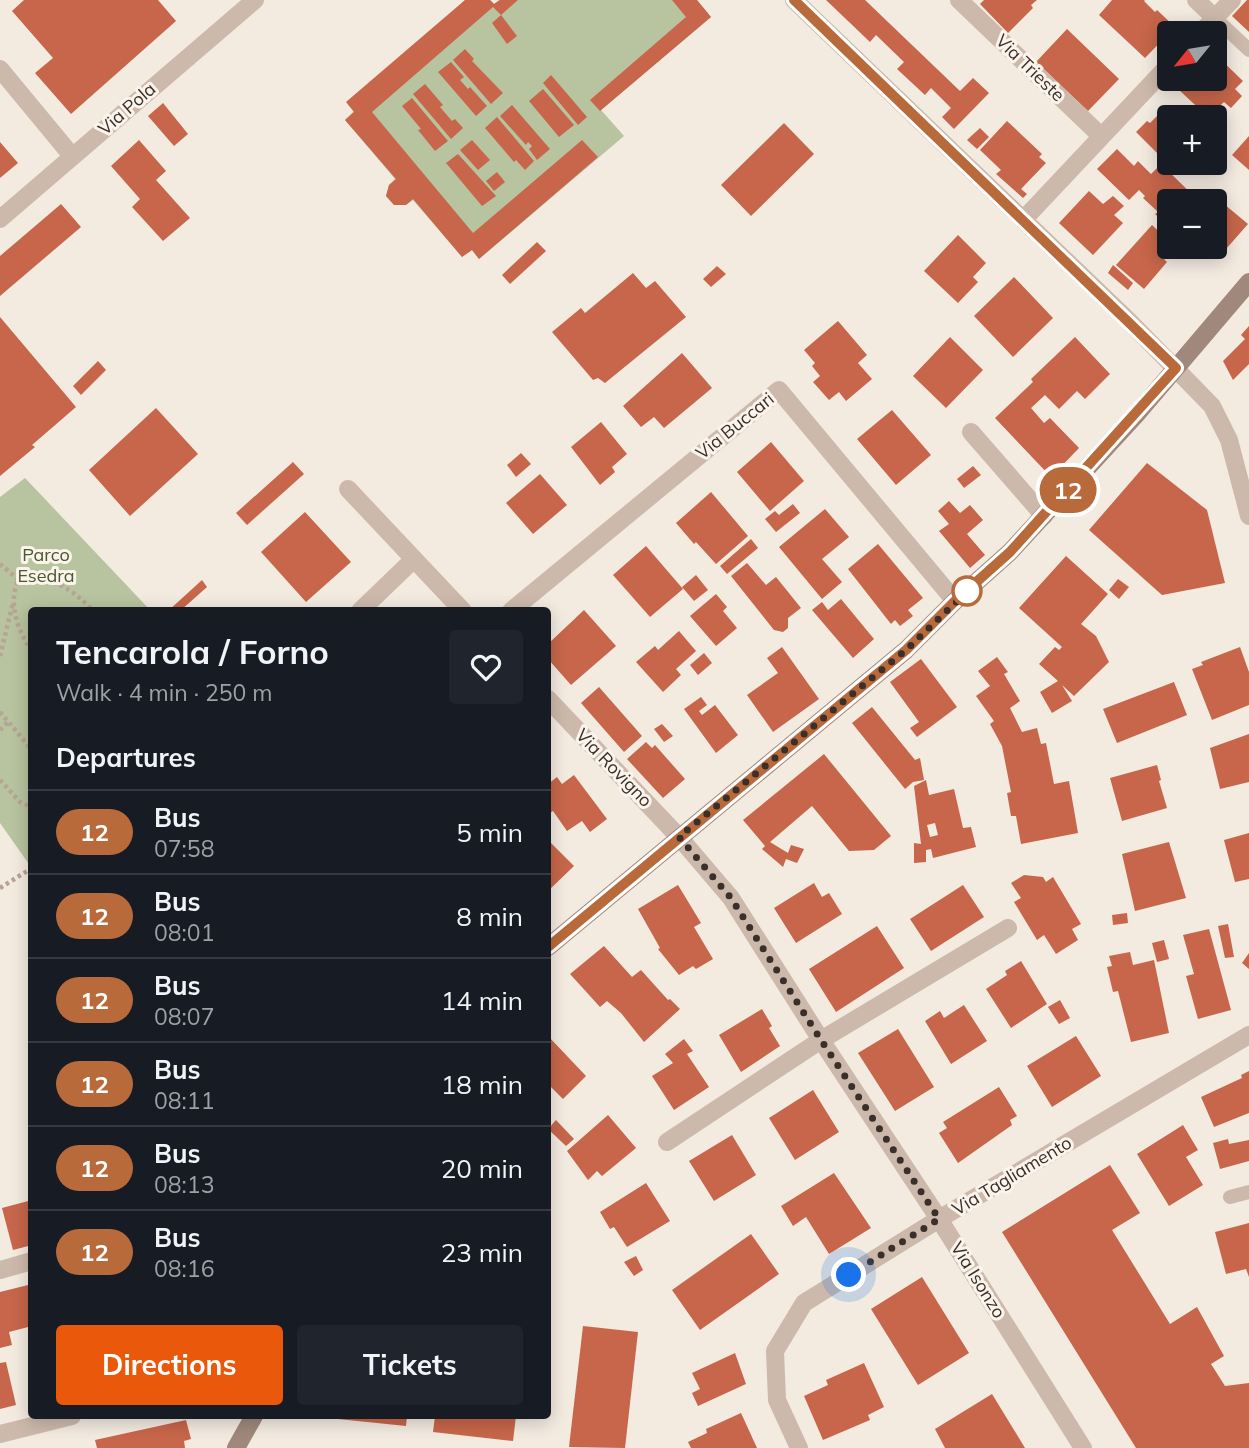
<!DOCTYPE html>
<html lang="en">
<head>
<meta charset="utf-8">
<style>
  body { margin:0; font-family:Mulish,sans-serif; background:#20242c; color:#f1f3f6; height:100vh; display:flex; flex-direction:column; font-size:26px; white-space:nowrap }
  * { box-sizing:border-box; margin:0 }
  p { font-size:23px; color:#9ea1a6 }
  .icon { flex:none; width:38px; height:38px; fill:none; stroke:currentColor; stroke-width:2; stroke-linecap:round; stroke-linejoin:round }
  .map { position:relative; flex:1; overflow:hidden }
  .panel { position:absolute; left:28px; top:607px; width:523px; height:812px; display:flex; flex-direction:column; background:#171b24; border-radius:7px; box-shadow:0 4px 18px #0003 }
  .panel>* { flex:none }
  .badge { padding:0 14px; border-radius:23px; font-size:24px; line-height:46px }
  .needle { width:46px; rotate:240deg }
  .tools { position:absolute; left:1157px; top:21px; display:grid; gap:14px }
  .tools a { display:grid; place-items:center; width:70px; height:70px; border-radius:7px; background:#171b24; box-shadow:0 4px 18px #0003; font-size:35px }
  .you { position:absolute; width:35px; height:35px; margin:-18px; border:5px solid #fff; border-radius:50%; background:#1a73e8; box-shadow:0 0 0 10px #1a73e833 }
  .map>.badge { position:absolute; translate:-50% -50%; box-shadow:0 0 0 4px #fff }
  h2 { padding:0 28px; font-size:26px; line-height:63px }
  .round { display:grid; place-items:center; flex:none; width:74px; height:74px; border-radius:7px; background:#20242c }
  .overview { display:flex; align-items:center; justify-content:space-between; height:119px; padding:0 28px }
  h1 { font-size:33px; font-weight:700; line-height:52px }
  .primary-button { display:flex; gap:14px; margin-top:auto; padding:14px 28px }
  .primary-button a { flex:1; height:80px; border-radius:7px; background:#ea580c; color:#fff; font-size:28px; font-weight:700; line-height:80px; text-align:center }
  .primary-button a+a { background:#20242c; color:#f1f3f6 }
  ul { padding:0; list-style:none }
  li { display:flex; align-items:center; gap:21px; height:84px; padding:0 28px; border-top:2px solid #363941 }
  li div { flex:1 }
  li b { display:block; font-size:26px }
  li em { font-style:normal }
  li .badge { min-width:77px; font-weight:700; text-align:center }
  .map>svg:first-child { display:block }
</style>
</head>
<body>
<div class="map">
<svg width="1249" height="1448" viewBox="0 0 1249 1448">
  <rect width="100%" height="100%" fill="#f3eae0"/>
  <g fill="#b8c39f">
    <path d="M465,0H490L494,4L499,0H697L711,17L601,110L624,136L479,259L472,250L462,257L413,200L406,205H394L386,196L389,185L395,179L345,120Z"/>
    <path d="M25,478L151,611H32L31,867L0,823V497Z"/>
  </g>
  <g fill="#c7664a" fill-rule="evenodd">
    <path d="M24,0H158L176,21L71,114L35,73L53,58L12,11Z"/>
    <path d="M465,0H490L494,4L500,0H518L501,15L493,7L372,112L473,233L582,140L598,157L479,259L472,250L462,257L413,199L406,205H394L386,196L389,185L396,179L345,120L354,112L346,102Z"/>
    <path d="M672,0H697L711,17L600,111L590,100L686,17Z"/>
    <path d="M826,0H865L960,91L973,78L989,93L954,129L942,117L951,108L931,88L925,95L897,69L904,62L876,35L870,42Z"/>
    <path d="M984,0H1037L1031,5L1033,8L1008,33L980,4Z"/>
    <path d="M1112,0H1145L1144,1L1155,12L1157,10L1175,27L1145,58L1099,15Z"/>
    <path d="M1247,0H1249V32L1232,16Z"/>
    <path d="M501,15L517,36L507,44L492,23Z"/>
    <path d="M1067,29L1119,79L1088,111L1036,62Z"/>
    <path d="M465,49L474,59L472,61L503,93L491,104L453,60Z"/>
    <path d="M1214,53L1243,81L1235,89L1242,96L1231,108L1224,102L1208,117L1178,89L1188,79H1214Z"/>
    <path d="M451,62L464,77L460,80L468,89L470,87L487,106L476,116L438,72Z"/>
    <path d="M551,75L587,117L578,125L543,83Z"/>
    <path d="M425,84L443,105L440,107L452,121L455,119L463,128L451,139L413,94Z"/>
    <path d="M543,89L574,125L559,137L529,101Z"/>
    <path d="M412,98L448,141L435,151L418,130L421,129L402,106Z"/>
    <path d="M163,103L188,134L174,146L148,116Z"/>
    <path d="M512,105L550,149L537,160L529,149L532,146L528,142L526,145L500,116Z"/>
    <path d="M1168,105L1181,117H1169V145L1159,155L1136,132L1147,121L1150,123Z"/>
    <path d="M497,117L534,161L525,170L516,160L514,162L485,128Z"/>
    <path d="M1007,121L1042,154L1039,157L1046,163L1021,189L1027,194L1023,198L996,174L1001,170L980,150Z"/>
    <path d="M784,123L814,154L751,216L721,185Z"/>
    <path d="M980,128L989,137L977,149L967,140Z"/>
    <path d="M1249,136V170L1232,155Z"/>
    <path d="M139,140L166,171L156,180L190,218L163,241L132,207L140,199L111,166Z"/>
    <path d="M472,140L490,160L478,170L460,150Z"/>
    <path d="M0,142L18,163L0,178Z"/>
    <path d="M1117,149L1134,166L1138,161L1151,174L1161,164L1199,201H1169V227L1155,214L1158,212L1143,198L1145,196L1139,190L1129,200L1097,169Z"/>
    <path d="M458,154L496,196L482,206L446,163Z"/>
    <path d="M497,172L505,182L494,191L486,181Z"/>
    <path d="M1089,191L1103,204L1113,196L1124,206L1114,215L1123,223L1093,255L1059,223Z"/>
    <path d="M61,204L81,227L0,296V256Z"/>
    <path d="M1224,204L1248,224L1219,257L1208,247H1214V214Z"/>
    <path d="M1152,225L1169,241V247H1173L1163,258L1167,262L1144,289L1116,265Z"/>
    <path d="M958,235L986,263L973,277L978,282L958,303L924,271Z"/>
    <path d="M537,242L546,251L510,284L502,275Z"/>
    <path d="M1113,265L1133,283L1128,290L1108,273Z"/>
    <path d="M717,266L726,274L711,287L703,279Z"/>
    <path d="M633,273L646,288L655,281L686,317L605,383L598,378L593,380L552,332L581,308L585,313Z"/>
    <path d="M1014,277L1053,318L1013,357L974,316Z"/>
    <path d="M0,317L76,407L32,445L35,447L0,476Z"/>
    <path d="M838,321L867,355L858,363L872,379L846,401L839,392L829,400L813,382L820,376L812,366L815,363L804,350Z"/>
    <path d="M1249,326V364L1233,380L1223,361L1245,339L1241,335Z"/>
    <path d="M950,337L983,370L946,408L913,376Z"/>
    <path d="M1075,337L1110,374L1085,399L1077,391L1059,409L1045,395L1031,408L1044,423L1050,418L1079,448L1051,477L995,418L1033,382L1031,379Z"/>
    <path d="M682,353L712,388L664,428L654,417L641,427L623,406Z"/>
    <path d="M98,361L106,370L81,395L73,386Z"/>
    <path d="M156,408L198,454L130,516L89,470Z"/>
    <path d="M892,410L931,455L896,485L857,439Z"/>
    <path d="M601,422L627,454L612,467L615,472L600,485L571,447Z"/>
    <path d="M771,442L804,481L770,511L737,472Z"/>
    <path d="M521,453L531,464L516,477L507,465Z"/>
    <path d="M293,462L304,474L247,525L236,513Z"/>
    <path d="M1147,463L1207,510L1225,583L1162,595L1089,530Z"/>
    <path d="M973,466L981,475L964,488L957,479Z"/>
    <path d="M540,474L567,505L533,534L506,503Z"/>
    <path d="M711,492L748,536L716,564L696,542L694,544L676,523Z"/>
    <path d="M949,501L960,513L970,505L983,520L967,534L985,555L970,568L939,531L949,524L938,511Z"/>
    <path d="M793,504L800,513L776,532L765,519L775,511L779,515Z"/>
    <path d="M825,509L849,537L822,559L842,582L822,599L779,547Z"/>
    <path d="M305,512L351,562L306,602L261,552Z"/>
    <path d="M751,539L758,548L727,574L720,566Z"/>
    <path d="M878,544L923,598L908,610L913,616L900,626L895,620L891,624L848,569Z"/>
    <path d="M646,546L683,589L650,617L613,575Z"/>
    <path d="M1066,556L1108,594L1081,624L1096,636L1109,662L1074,696L1062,685L1072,701L1052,713L1040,692L1058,681L1039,664L1055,647L1059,650L1062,647L1019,608Z"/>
    <path d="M747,563L766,585L776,577L801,608L788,618V628L783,632L774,630L731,576Z"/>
    <path d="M696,575L708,590L694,601L682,587Z"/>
    <path d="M1118,579L1129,587L1119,599L1109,590Z"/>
    <path d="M202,580L207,587L180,611H168Z"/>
    <path d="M716,594L727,607L723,611L737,628L716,646L690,616Z"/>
    <path d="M841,599L874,639L853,658L812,610L822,602L828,610Z"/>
    <path d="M584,610L616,646L571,685L548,659V644Z"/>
    <path d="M679,631L696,651L676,669L681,675L663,692L636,662L655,646L658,650Z"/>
    <path d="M782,647L819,699L773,732L747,695L778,673L767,658Z"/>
    <path d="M1240,647L1249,672V705L1212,720L1192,669L1203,665L1201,662Z"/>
    <path d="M704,653L712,663L698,675L690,665Z"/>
    <path d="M997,657L1008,672L1004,674L1020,701L1010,708L1022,732L1037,728L1041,744L1046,743L1054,784L1069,781L1078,833L1021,844L1016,816H1011L1007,793L1011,792L1002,746L990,724L994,721L976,696L990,686L978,671Z"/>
    <path d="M921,659L957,707L917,737L910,728L919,722L890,682Z"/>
    <path d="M1174,682L1187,715L1117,743L1103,709Z"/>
    <path d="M599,687L642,736L624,752L581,703Z"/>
    <path d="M701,697L707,705L699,711L702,715L715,705L738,735L716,753L684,709Z"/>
    <path d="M872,707L915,760L920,758L924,780L913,782L905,789L852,723Z"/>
    <path d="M662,724L673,736L664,742L654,729Z"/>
    <path d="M1249,734V782L1220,789L1210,748Z"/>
    <path d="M646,742L652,748L655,745L685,779L663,798L627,759Z"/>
    <path d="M824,754L891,836L874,850L849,851L812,806L770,842L788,853L791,845L804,849L797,863L786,859L783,867L762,849L765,846L743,820Z"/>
    <path d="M1157,765L1161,780L1159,781L1167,808L1122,821L1110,778Z"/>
    <path d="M574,775L607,819L590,832L582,821L567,831L553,811L548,814V784L557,777L562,784Z"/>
    <path d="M926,780L929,795L954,789L963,828L971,827L976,847L933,858L931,849L926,850V862L914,863V843L921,844L914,786ZM935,823L938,835L930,837L927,825Z"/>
    <path d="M1249,833V879L1235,882L1224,840Z"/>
    <path d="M1169,842L1186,898L1135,911L1122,854Z"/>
    <path d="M551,843L574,866L548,891V846Z"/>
    <path d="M1024,875L1043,877L1046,882L1053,877L1081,924L1072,929L1078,940L1056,954L1044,935L1037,940L1014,902L1021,898L1011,883Z"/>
    <path d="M814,883L822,897L829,893L842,914L796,943L774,908Z"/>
    <path d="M678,885L701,923L694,927L713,959L696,969L693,966L679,975L658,949L660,948L638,909Z"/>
    <path d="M963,885L984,917L931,951L910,919Z"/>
    <path d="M1127,913L1128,923L1113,925L1112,915Z"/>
    <path d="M1228,924L1234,957L1225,958L1218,926Z"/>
    <path d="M877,926L904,968L836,1012L809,969Z"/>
    <path d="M1209,929L1231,1010L1198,1019L1186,976L1194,974L1183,935Z"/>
    <path d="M1164,940L1169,959L1157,962L1152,943Z"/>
    <path d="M604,946L632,977L641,970L668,1000L670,999L680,1009L644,1042L621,1013L607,1001L600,1007L570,974Z"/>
    <path d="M1130,952L1133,965L1154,960L1169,1033L1131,1042L1118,991L1113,992L1107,967L1112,966L1109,956Z"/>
    <path d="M1249,953V969L1242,963Z"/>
    <path d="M1021,961L1047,1004L1011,1028L986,989L1007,975L1005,971Z"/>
    <path d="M1060,1000L1070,1018L1059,1024L1048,1007Z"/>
    <path d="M964,1005L987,1041L951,1064L925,1021L940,1011L944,1018Z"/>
    <path d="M762,1009L772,1026L769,1028L780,1046L741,1072L719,1035Z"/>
    <path d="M898,1029L934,1087L895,1111L858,1053Z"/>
    <path d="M548,1036L586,1076L563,1099L550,1086L548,1089Z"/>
    <path d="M1076,1036L1101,1076L1052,1107L1027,1066Z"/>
    <path d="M684,1039L693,1051L687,1054L709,1087L674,1110L652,1076L673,1063L665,1054Z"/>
    <path d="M1249,1071V1113L1214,1127L1201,1097L1242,1078L1241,1075Z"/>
    <path d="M999,1087L1017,1116L1010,1120L1012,1125L958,1163L939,1133L947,1128L943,1122Z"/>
    <path d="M813,1090L839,1132L795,1160L769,1118Z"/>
    <path d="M608,1115L636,1148L602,1176L597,1171L588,1180L567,1151Z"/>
    <path d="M556,1120L574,1139L566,1146L548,1129Z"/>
    <path d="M1183,1125L1198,1150L1186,1157L1203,1185L1169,1206L1137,1154Z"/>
    <path d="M732,1135L756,1175L714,1201L689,1161Z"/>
    <path d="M1228,1139L1229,1144L1249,1140V1161L1220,1169L1213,1143Z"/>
    <path d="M1110,1165L1140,1213L1112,1230L1170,1324L1197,1307L1224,1356L1211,1364L1225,1386L1249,1383V1448H1136L1002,1232Z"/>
    <path d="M834,1173L871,1228L829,1254L806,1217L793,1226L781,1206Z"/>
    <path d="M646,1183L670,1221L627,1247L614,1227L610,1229L600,1212Z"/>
    <path d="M32,1200V1245L13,1250L2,1208Z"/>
    <path d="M1249,1223V1277L1246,1269L1226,1274L1215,1232Z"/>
    <path d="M751,1234L779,1274L700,1330L672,1290Z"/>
    <path d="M636,1256L643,1270L634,1276L624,1262Z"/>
    <path d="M922,1277L969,1353L918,1385L871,1309Z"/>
    <path d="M32,1284V1326L9,1332L12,1345L0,1348V1292Z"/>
    <path d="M583,1326L638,1332L625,1448L569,1447Z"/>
    <path d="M735,1353L746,1384L698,1406L692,1393L700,1389L692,1373Z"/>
    <path d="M6,1362L16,1405L0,1409V1363Z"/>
    <path d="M864,1363L884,1407L868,1415L870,1420L823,1440L804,1396L828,1385L826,1380Z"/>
    <path d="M992,1394L1025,1448H945L935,1429Z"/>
    <path d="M741,1413L757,1448H691L688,1442L707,1433L706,1429Z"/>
    <path d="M328,1416H407L406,1426L328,1418Z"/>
    <path d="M435,1416H516L513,1441L433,1432Z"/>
    <path d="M186,1420L191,1439L184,1441L185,1448H97L95,1440Z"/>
  </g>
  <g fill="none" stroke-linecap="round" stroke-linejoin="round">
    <g stroke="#b8a395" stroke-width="4.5" stroke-dasharray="3.5 3.5" stroke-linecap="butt">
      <path d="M0,564L18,579"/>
      <path d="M32,651C18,633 7,600 19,579C49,574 73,589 93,611"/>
      <path d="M0,656L13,603"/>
      <path d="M0,712L32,750"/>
      <path d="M0,730L8,722"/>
      <path d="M0,780L20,802L32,807"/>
      <path d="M0,888L32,868"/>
    </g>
    <g stroke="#ccb9ab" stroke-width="14">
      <path d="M1215,18L1249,50"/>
      <path d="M1230,1197L1249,1192"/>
    </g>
    <g stroke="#ccb9ab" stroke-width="18">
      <path d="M794,0L1129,321L1212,406L1229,440L1249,516"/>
      <path d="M959,0L1101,136"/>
      <path d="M1196,0L1215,18"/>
      <path d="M1200,33L1232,0"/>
      <path d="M0,69L72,156"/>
      <path d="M0,219L255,0"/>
      <path d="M1024,219L1169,65"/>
      <path d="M971,432L1044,516"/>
      <path d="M348,489L463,611"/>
      <path d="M360,611L413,560"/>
      <path d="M511,611L779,390L955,601"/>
      <path d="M548,699L679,837L731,898L821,1040L939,1219L1083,1448"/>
      <path d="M667,1142L821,1040L1008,928"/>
      <path d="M0,1270L32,1261"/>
      <path d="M0,1434L72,1416"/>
      <path d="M799,1448L777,1400L775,1351L804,1303L939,1219L1249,1035"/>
    </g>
    <g stroke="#a0887c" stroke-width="18">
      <path d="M548,947L906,650L955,601L1010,552L1136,415L1249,282"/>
      <path d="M236,1448L254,1416"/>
    </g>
  </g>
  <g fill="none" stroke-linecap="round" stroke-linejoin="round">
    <defs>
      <path id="line" d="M548,947L906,650L955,601L1010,552L1176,368L794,0"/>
    </defs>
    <use href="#line" stroke="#fff" stroke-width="16"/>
    <use href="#line" stroke="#b86a3a" stroke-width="10"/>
    <path stroke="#3a2f2a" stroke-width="7" stroke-dasharray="0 12.6" d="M849,1275L939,1219L821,1040L731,898L679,837L906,650L974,585L967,591"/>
  </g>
  <circle fill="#fff" stroke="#b86a3a" stroke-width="3.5" cx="967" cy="591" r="14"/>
  <g text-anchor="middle" stroke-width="6" stroke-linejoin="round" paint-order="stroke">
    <g font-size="18" fill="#3a2f2a" stroke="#fbf4ec">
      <text transform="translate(1030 68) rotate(44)" y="6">Via Trieste</text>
      <text transform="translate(127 109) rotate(-41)" y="6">Via Pola</text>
      <text transform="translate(735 426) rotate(-39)" y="6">Via Buccari</text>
      <text transform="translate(614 768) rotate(46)" y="6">Via Rovigno</text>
      <text transform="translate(1012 1176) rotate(-31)" y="6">Via Tagliamento</text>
      <text transform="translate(978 1280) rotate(58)" y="6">Via Isonzo</text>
    </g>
    <g font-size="18" fill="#4a582e" stroke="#fbf4ec">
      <text x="46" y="561">Parco<tspan x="46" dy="21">Esedra</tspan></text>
    </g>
  </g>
</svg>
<div class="tools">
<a><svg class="needle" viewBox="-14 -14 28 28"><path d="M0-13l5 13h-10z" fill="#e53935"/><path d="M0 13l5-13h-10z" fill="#9ea1a6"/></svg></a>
<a>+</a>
<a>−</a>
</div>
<div class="you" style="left:849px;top:1275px"></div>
<b class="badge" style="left:1068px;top:490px;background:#b86a3a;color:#fff">12</b>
<section class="panel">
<div class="overview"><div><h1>Tencarola / Forno</h1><p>Walk · 4 min · 250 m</p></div><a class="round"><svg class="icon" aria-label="heart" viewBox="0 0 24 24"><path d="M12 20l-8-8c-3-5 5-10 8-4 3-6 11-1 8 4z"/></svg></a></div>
<h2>Departures</h2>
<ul>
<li><span class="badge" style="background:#b86a3a;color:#fff">12</span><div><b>Bus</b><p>07:58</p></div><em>5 min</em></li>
<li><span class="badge" style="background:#b86a3a;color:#fff">12</span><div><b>Bus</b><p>08:01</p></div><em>8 min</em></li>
<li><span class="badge" style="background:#b86a3a;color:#fff">12</span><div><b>Bus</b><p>08:07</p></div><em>14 min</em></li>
<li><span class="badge" style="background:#b86a3a;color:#fff">12</span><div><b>Bus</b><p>08:11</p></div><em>18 min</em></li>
<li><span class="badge" style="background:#b86a3a;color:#fff">12</span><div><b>Bus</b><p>08:13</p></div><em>20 min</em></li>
<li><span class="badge" style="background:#b86a3a;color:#fff">12</span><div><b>Bus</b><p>08:16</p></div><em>23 min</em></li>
</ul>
<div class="primary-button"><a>Directions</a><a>Tickets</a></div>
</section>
</div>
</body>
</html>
